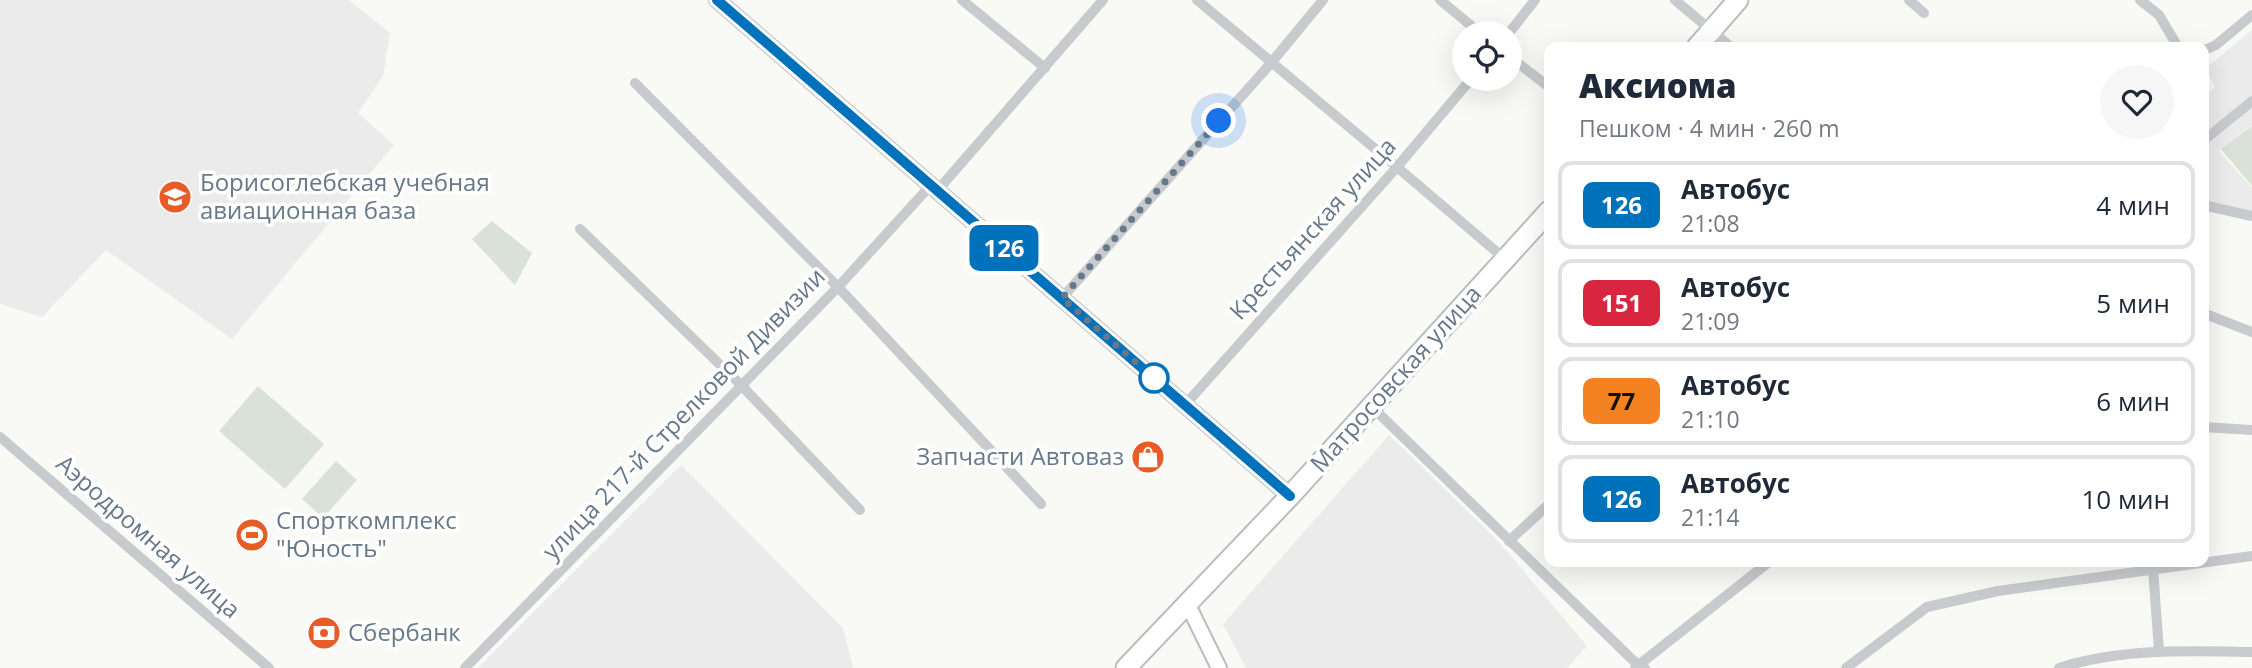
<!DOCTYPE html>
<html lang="ru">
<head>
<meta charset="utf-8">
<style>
  body { margin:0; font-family:"Open Sans",sans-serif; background:#f6f6f7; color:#1f2937; height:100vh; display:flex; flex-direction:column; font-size:26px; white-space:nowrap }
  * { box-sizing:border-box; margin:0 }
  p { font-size:23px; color:#747a83 }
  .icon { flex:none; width:38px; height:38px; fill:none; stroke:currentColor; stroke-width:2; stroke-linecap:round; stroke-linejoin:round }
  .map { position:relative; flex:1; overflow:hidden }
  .sheet { position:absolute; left:1544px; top:42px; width:665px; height:525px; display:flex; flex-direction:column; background:#fff; border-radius:14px; box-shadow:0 7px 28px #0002 }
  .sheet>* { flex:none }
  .badge { padding:0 14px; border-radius:10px; font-size:24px; line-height:46px }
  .controls { position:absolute; left:1452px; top:21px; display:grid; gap:14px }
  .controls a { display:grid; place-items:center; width:70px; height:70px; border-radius:50%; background:#fff; box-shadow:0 7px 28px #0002; font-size:35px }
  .you { position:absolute; width:35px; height:35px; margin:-18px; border:5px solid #fff; border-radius:50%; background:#1a73e8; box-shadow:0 0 0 10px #1a73e833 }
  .map>.badge { position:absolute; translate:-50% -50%; box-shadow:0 0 0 4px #fff }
  .round { display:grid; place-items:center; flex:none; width:74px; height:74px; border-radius:37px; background:#f6f6f7 }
  .head { display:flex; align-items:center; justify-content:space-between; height:119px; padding:0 35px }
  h1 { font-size:33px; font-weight:800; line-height:52px }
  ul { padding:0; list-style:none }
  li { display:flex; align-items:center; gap:21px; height:88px; margin:0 14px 10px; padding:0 21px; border:4px solid #e0e1e3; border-radius:14px }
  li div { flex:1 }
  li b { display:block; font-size:26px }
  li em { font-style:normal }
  li .badge { min-width:77px; font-weight:700; text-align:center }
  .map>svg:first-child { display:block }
</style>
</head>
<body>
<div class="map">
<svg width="2252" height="668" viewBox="0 0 2252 668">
  <rect width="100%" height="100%" fill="#f9f9f6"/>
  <g fill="#eaebea">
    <path d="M0,0H349L390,33L383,76L358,113L394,145L232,339L106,250L42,317L3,305L0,302Z"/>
    <path d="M2252,30V125L2219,151L2252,188V213L2203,201V98L2215,87L2205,69Z"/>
    <path d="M1389,435L1498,541L1587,646L1567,668H1246L1223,624Z"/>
    <path d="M681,465L843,628L853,668H478Z"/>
  </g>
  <g fill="#dae1d7">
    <path d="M2252,126V186L2221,149Z"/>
    <path d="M492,221L532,253L515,285L472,239Z"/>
    <path d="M258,386L324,444L285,489L219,431Z"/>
    <path d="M336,461L357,480L323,518L302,499Z"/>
  </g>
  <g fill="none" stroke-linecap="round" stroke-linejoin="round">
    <defs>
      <g id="secondary">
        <path d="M717,0L1290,496"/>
        <path d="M1188,605L1219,668"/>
      </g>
      <g id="highway">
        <path d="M1697,47L1738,0"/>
        <path d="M1126,668L1290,496L1549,211"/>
      </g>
    </defs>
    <use href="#secondary" stroke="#b9bec3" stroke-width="18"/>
    <use href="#highway" stroke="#b9bdc0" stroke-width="23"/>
    <g stroke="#c7cbce" stroke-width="10">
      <path d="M962,0L1045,68"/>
      <path d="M1197,0L1397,167L1505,259"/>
      <path d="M1440,0L1480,33"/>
      <path d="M1675,0L1731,47"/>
      <path d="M1909,0L1924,13"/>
      <path d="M2140,0L2159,15L2178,47"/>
      <path d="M1509,33L1535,0"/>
      <path d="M2203,51L2216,45L2252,15"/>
      <path d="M1510,57L1549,87"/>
      <path d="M635,83L838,287L1041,504"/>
      <path d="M2203,141L2252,101"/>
      <path d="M937,191L1103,0"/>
      <path d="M2203,205L2252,216"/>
      <path d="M580,229L741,385L860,510"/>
      <path d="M1062,298L1271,63L1323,0"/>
      <path d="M2203,313L2252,332"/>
      <path d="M1185,405L1397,167L1471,79"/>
      <path d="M1372,407L1638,665L1645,668"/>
      <path d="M2203,427L2252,430"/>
      <path d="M0,437L269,668"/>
      <path d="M1509,541L1549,504"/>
      <path d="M2153,569L2159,651"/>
      <path d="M465,668L838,287L930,186"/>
      <path d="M1635,668L1769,562"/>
      <path d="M1846,668L1927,607L1998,591L2252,556"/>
      <path d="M2059,668C2121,648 2188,651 2252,652"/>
    </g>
    <use href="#secondary" stroke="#fff" stroke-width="14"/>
    <use href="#highway" stroke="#fff" stroke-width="19"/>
  </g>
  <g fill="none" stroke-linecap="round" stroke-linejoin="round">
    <defs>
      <path id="line" d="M717,0L1290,496"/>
    </defs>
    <use href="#line" stroke="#fff" stroke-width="16"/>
    <use href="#line" stroke="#0072bc" stroke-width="10"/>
    <path stroke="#677888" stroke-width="7" stroke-dasharray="0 12.6" d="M1154,378L1062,298L1219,121"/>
  </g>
  <defs>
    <symbol id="university-disc" viewBox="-11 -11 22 22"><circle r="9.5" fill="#e85c27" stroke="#fff"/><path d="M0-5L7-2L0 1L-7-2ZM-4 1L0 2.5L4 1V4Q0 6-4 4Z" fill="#fff"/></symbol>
    <symbol id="shop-disc" viewBox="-11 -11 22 22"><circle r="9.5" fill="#e85c27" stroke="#fff"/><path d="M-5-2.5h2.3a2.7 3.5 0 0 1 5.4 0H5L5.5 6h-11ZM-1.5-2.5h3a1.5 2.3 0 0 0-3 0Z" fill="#fff"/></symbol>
    <symbol id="stadium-disc" viewBox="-11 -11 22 22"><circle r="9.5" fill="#e85c27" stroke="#fff"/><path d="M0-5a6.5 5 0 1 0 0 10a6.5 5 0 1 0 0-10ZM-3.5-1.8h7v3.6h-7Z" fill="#fff"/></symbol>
    <symbol id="bank-disc" viewBox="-11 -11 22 22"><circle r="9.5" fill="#e85c27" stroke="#fff"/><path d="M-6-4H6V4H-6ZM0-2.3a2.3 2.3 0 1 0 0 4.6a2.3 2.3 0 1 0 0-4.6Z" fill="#fff"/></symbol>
  </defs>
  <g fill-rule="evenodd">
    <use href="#university-disc" x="156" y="178" width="38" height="38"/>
    <use href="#shop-disc" x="1129" y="438" width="38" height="38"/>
    <use href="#stadium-disc" x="233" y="516" width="38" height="38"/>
    <use href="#bank-disc" x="305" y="614" width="38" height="38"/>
  </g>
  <circle fill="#fff" stroke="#0072bc" stroke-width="3.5" cx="1154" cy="378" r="14"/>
  <g text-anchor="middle" stroke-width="7" stroke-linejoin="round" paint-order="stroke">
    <g font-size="24" fill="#677888" stroke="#fff" text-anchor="start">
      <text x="200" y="191">Борисоглебская учебная<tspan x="200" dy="28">авиационная база</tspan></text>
      <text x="1124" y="465" text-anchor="end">Запчасти Автоваз</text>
      <text x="276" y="529">Спорткомплекс<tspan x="276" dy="28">"Юность"</tspan></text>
      <text x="348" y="641">Сбербанк</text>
    </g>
    <g font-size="24" fill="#677888" stroke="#fff">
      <text transform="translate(1313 229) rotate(-48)" y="8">Крестьянская улица</text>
      <text transform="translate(1396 379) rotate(-48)" y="8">Матросовская улица</text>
      <text transform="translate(684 414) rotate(-46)" y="8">улица 217-й Стрелковой Дивизии</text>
      <text transform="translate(148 537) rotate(41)" y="8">Аэродромная улица</text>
    </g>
  </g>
</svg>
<div class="controls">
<a><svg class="icon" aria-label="locate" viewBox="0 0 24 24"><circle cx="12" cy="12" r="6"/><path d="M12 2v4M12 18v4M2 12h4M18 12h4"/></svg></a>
</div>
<div class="you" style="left:1219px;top:121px"></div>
<b class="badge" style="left:1004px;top:248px;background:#0072bc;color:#fff">126</b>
<section class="sheet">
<div class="head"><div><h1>Аксиома</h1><p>Пешком · 4 мин · 260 m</p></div><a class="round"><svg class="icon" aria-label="heart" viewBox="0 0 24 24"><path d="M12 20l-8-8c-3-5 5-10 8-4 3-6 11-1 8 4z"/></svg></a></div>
<ul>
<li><span class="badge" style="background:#0072bc;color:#fff">126</span><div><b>Автобус</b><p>21:08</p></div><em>4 мин</em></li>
<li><span class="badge" style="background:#d7263d;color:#fff">151</span><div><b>Автобус</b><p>21:09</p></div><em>5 мин</em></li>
<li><span class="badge" style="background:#f58220;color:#111">77</span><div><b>Автобус</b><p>21:10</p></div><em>6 мин</em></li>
<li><span class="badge" style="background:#0072bc;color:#fff">126</span><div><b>Автобус</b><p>21:14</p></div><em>10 мин</em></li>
</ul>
</section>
</div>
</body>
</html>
